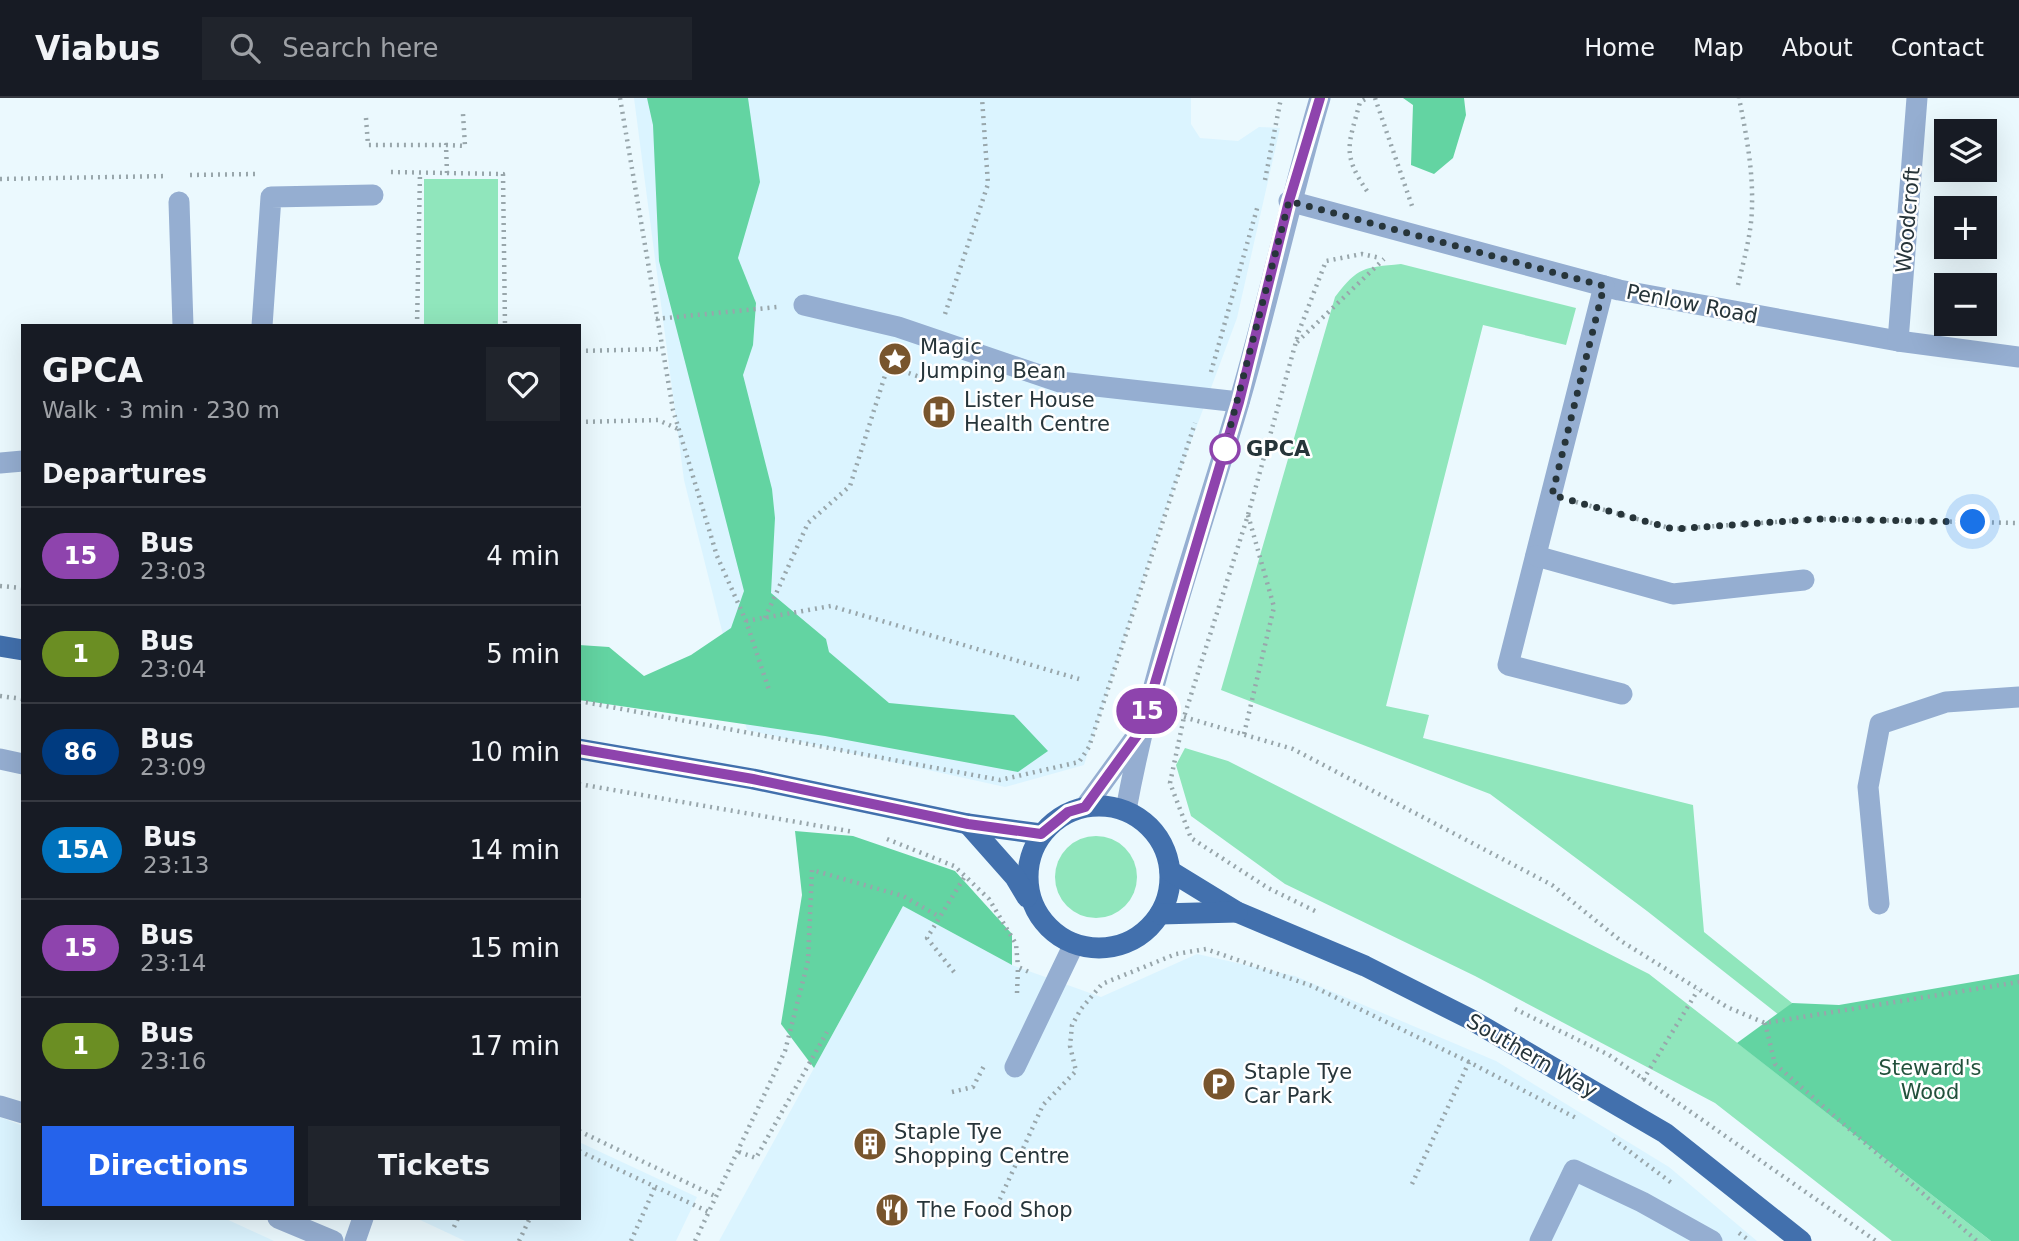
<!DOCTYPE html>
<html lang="en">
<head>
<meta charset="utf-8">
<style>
  body { margin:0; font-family:"DejaVu Sans",sans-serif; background:#20242c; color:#f1f3f6; height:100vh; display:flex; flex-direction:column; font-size:26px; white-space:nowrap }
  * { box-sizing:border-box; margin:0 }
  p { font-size:23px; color:#9ea1a6 }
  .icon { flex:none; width:38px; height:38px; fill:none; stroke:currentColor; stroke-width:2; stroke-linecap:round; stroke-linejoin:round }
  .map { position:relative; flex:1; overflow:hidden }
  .details { position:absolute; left:21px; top:226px; width:560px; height:896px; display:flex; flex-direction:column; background:#171b24; border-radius:0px; box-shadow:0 7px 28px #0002 }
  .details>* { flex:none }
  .badge { padding:0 14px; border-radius:23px; font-size:24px; line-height:46px }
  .controls { position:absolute; left:1934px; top:21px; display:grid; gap:14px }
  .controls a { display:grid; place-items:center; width:63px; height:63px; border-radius:0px; background:#171b24; box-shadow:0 7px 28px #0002; font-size:35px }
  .you { position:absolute; width:35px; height:35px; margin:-18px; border:5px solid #fff; border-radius:50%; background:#1a73e8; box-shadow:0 0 0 10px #1a73e833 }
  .map>.badge { position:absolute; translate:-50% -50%; box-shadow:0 0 0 4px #fff }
  h2 { padding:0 21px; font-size:26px; line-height:63px }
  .round { display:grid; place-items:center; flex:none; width:74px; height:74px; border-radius:0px; background:#20242c }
  .head { display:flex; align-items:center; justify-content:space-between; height:119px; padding:0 21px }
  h1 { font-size:33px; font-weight:700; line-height:52px }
  .cta { display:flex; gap:14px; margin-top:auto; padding:14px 21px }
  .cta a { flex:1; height:80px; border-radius:0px; background:#2563eb; color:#fff; font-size:28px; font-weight:700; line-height:80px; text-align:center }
  .cta a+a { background:#20242c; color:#f1f3f6 }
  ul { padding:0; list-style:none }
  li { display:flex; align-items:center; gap:21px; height:98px; padding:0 21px; border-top:2px solid #363941 }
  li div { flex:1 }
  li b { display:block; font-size:26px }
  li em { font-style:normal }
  li .badge { min-width:77px; font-weight:700; text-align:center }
  header { display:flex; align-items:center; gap:42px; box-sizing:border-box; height:98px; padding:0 35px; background:#171b24; border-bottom:2px solid #363941 }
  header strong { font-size:33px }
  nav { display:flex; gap:38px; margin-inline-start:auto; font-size:24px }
  .search { width:490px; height:63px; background:#20242c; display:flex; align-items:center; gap:18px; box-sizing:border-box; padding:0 24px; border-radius:0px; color:#9ea1a6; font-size:26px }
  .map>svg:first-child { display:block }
</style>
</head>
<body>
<header>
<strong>Viabus</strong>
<div class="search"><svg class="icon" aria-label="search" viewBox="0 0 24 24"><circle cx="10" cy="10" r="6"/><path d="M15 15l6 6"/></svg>Search here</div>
<nav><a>Home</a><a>Map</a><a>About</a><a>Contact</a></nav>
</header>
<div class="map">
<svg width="2019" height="1143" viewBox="0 0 2019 1143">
  <rect width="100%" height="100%" fill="#ebf9fe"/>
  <g fill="#dbf4ff">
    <path d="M634,0H1191V26L1200,40L1238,43L1259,29L1280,30L1237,220L1163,419L1084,667L1005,689L747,632L684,382Z"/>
    <path d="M903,808L1012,867L1101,899L1197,856L1295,878L1496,963L1669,1069L1757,1143H719Z"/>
    <path d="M0,1019L23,1028V1120H224L274,1143H0Z"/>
    <path d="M579,1044L697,1099L676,1143H465L416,1120H579Z"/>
  </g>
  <g fill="#90e6bc">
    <rect x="424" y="81" width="74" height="146"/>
    <path d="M1401,166L1576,210L1566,247L1483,227L1386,608L1429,617L1423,640L1693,707L1704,834L1792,905L1779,917L1647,813L1490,696L1221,592L1335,199C1359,168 1363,170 1401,166Z"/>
    <path d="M1185,650L1228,663L1649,876L1991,1143H1892L1715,1005L1475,878L1285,786L1191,718L1176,667Z"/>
    <circle cx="1096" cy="779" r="41"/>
  </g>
  <g fill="#63d4a2">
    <path d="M647,0H748L760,84L738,160L756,205L753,247L743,277L772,391L775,420L771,495L826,541L829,554L889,605L1014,617L1048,653L1018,674L825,638L579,602V547L609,549L644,578L691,557L731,530L744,493L659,163L653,27Z"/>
    <path d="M1403,0H1464L1466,17L1453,60L1434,76L1411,67L1413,7Z"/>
    <path d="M795,733L853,738L955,773L1012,836V867L903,808L814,970L781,926L802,797Z"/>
    <path d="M2019,876V1143H1991L1737,945L1792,905L1839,907Z"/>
  </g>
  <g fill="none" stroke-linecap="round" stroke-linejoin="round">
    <g stroke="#98a6ab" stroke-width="4.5" stroke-dasharray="2 5" stroke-linecap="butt">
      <path d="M620,0L673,312L717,458L746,523L769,592"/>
      <path d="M1375,0L1412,108"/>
      <path d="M366,20L368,47H446"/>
      <path d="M391,74L447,75L446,47L465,48L463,16"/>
      <path d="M447,75L503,76L505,228"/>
      <path d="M190,77L255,76"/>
      <path d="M0,81L168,78"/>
      <path d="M1265,82L1281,0"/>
      <path d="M1367,93C1341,55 1349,46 1360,4L1367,0"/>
      <path d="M1738,187C1744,161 1752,134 1752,107C1753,71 1746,35 1739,0"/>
      <path d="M945,216L988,86L982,0"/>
      <path d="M656,221L777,209"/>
      <path d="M417,228L420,75"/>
      <path d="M1297,244L1384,161"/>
      <path d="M579,253L662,251"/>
      <path d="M1211,274L1258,107"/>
      <path d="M579,324L658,322L678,331"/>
      <path d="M1576,404L1673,431L1819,421L2019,425"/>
      <path d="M0,488L23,490"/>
      <path d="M765,520L808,425L850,388L888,268L923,280L927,268"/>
      <path d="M746,523L831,508L1079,581"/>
      <path d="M0,598L23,601"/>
      <path d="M579,603L1000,682L1079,664L1089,649L1195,325"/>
      <path d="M1184,619L1293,651L1552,787L1621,843L1727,909L1765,925L2019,884"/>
      <path d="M1244,636L1274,509L1248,417"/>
      <path d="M579,686L854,734"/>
      <path d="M887,741L954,768L965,778L989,801L1016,846L1018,869"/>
      <path d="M1315,813L1268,790L1191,740L1170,685L1184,619L1248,417L1299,233L1326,163L1362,156L1380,160"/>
      <path d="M954,874L927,840L965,778"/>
      <path d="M1017,895L1018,869L1029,874"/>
      <path d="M1515,911L1609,957L1876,1143"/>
      <path d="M1765,925L1775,966L1977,1143"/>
      <path d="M1643,982L1698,892"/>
      <path d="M952,994L973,989L985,966"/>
      <path d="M579,1033L717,1099"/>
      <path d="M1613,1041L1673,1086"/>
      <path d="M579,1053L709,1114"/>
      <path d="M739,1054L756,1060L827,934"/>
      <path d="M1412,1086L1469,964L1578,1021"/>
      <path d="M994,1114L1043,1007L1076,973L1070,948L1072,927L1081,911L1102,886L1176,856L1206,851L1312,888L1469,964"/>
      <path d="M454,1129L458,1120"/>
      <path d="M1739,1135L1750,1143"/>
      <path d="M519,1143L530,1120"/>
      <path d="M631,1143L655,1089"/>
      <path d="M695,1143L785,953L808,863L812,772L903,798L940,819"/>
    </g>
    <g stroke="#95aed1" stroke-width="21">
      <path d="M1289,103L1619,192L1898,243L2019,259"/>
      <path d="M179,104L183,228"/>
      <path d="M1604,188L1508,567L1622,596"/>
      <path d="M804,207L898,229L1060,284L1239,304"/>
      <path d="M262,228L271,99L373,97"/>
      <path d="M1898,243L1917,0"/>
      <path d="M0,365L23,363"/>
      <path d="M1536,458L1673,496L1804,482"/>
      <path d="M0,661L23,666"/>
      <path d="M1085,709L1138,636"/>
      <path d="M1126,712C1151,575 1198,442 1238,308C1268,206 1290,102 1320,0"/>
      <path d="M1879,806L1868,689L1880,626L1946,604L2019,599"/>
      <path d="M1015,969L1074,846"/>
      <path d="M0,1008L23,1015"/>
      <path d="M278,1120L333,1143"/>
      <path d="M355,1143L363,1120"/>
      <path d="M1540,1143L1574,1072L1642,1104L1712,1143"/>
    </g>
    <g stroke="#4270ad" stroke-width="21">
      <path d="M0,548L23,552"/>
      <path d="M579,651L753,681L968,726L1041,736"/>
      <circle cx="1099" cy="779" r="71"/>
      <path d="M968,726L1015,779L1027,799"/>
      <path d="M1170,773L1237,814L1365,868L1470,921L1622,1010L1665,1035L1801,1143"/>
      <path d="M1160,816L1237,814"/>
    </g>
  </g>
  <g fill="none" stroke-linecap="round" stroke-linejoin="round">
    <defs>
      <path id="line" d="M579,651L753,681L968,726L1041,736L1068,714L1085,709L1141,632L1239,304L1289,103L1320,0"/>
    </defs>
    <use href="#line" stroke="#fff" stroke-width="16"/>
    <use href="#line" stroke="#8e44ad" stroke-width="10"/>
    <path stroke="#27353a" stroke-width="7" stroke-dasharray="0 12.6" d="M1225,351L1223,357L1289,103L1604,188L1552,397L1673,431L1819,421L1973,424"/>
  </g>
  <defs>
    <symbol id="sight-disc" viewBox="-11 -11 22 22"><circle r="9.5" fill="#78552d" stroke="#fff"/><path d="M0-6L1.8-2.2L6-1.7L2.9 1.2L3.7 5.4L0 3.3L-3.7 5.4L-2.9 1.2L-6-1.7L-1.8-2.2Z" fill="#fff"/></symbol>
    <symbol id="hospital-disc" viewBox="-11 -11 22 22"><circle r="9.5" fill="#78552d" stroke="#fff"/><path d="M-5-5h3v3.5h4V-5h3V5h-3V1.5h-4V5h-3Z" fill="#fff"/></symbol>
    <symbol id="parking-disc" viewBox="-11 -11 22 22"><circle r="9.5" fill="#78552d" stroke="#fff"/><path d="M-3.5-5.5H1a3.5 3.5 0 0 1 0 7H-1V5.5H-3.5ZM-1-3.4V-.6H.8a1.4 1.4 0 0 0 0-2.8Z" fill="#fff"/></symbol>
    <symbol id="building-disc" viewBox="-11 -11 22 22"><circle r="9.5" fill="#78552d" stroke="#fff"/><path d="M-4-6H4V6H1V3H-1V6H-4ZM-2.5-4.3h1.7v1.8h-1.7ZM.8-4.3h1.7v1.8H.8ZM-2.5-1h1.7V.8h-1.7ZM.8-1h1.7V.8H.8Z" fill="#fff"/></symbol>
    <symbol id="restaurant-disc" viewBox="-11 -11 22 22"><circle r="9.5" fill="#78552d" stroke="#fff"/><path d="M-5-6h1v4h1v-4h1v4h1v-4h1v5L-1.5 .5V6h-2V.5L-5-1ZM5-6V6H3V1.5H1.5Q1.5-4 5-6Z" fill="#fff"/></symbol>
  </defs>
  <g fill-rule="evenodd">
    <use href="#sight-disc" x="876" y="242" width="38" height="38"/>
    <use href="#hospital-disc" x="920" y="295" width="38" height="38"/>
    <use href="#parking-disc" x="1200" y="967" width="38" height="38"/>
    <use href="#building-disc" x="851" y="1027" width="38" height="38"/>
    <use href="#restaurant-disc" x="873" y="1093" width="38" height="38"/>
  </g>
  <circle fill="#fff" stroke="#8e44ad" stroke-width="3.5" cx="1225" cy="351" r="14"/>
  <g text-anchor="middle" stroke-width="5" stroke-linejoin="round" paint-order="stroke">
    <g font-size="21" fill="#27353a" stroke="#fff">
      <text transform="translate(1908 122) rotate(-85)" y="7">Woodcroft</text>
      <text transform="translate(1692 206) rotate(11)" y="7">Penlow Road</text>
      <text transform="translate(1532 958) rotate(30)" y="7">Southern Way</text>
    </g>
    <g font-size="21" fill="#27353a" stroke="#fff" text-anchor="start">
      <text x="920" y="256">Magic<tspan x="920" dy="24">Jumping Bean</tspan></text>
      <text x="964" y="309">Lister House<tspan x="964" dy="24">Health Centre</tspan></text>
      <text x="1244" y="981">Staple Tye<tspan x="1244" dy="24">Car Park</tspan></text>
      <text x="894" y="1041">Staple Tye<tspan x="894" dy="24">Shopping Centre</tspan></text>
      <text x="917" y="1119">The Food Shop</text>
    </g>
    <g font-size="21" font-weight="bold" fill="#27353a" stroke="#fff" text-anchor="start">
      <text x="1246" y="358">GPCA</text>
    </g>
    <g font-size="21" fill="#22513c" stroke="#fff">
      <text x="1930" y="977">Steward's<tspan x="1930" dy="24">Wood</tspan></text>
    </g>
  </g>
</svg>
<div class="controls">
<a><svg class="icon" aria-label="layers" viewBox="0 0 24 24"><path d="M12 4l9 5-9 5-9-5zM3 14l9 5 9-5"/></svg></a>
<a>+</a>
<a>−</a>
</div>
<div class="you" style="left:1973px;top:424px"></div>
<b class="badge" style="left:1147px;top:613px;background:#8e44ad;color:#fff">15</b>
<section class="details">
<div class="head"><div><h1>GPCA</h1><p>Walk · 3 min · 230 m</p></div><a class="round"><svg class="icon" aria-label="heart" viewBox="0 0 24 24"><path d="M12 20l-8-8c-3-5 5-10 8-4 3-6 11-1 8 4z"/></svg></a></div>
<h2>Departures</h2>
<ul>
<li><span class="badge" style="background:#8e44ad;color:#fff">15</span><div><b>Bus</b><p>23:03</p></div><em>4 min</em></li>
<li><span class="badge" style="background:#6b8e23;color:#fff">1</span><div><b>Bus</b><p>23:04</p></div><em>5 min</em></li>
<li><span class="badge" style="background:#003b80;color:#fff">86</span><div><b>Bus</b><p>23:09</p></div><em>10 min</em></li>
<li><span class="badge" style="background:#0072bc;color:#fff">15A</span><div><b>Bus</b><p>23:13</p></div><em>14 min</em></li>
<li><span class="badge" style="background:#8e44ad;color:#fff">15</span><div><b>Bus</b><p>23:14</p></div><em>15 min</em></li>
<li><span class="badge" style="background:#6b8e23;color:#fff">1</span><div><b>Bus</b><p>23:16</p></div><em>17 min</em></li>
</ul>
<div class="cta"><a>Directions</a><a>Tickets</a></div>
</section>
</div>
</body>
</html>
